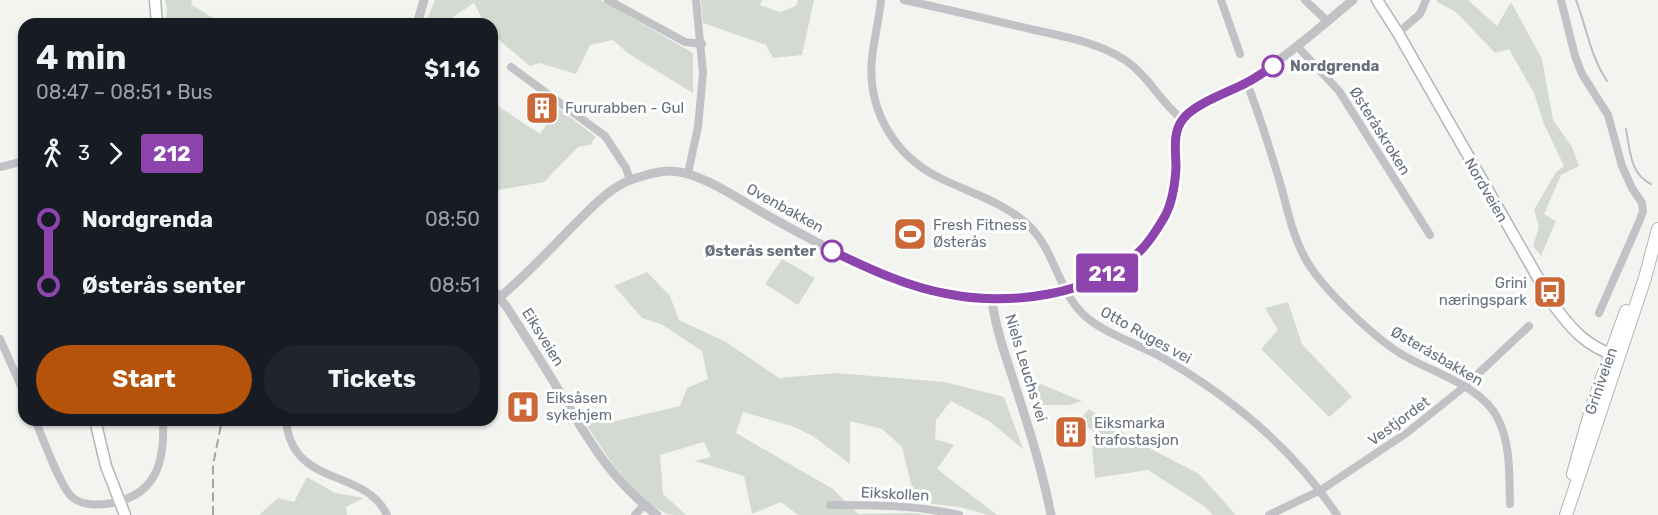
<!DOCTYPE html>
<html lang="en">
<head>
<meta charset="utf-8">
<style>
  body { margin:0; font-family:Rubik,sans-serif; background:#20242c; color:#f1f3f6; height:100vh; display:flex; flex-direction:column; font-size:22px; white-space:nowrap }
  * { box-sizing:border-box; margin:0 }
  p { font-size:20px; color:#9ea1a6 }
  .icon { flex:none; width:33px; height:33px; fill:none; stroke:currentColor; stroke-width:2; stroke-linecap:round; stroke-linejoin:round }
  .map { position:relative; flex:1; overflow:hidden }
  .drawer { position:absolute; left:18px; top:18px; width:480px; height:408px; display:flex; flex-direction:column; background:#171b24; border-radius:18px; box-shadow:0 2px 4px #0004 }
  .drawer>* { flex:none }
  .badge { padding:0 12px; border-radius:4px; font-size:21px; line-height:39px }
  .map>.badge { position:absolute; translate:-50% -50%; box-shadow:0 0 0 3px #fff }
  .legs { display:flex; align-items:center; gap:9px; height:66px; padding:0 18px; font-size:20px }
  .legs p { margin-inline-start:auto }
  .headline { display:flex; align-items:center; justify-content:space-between; height:102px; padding:0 18px }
  h1 { font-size:33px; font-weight:700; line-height:45px }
  .action { display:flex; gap:12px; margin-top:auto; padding:12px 18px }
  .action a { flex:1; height:69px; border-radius:36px; background:#b45309; color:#fff; font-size:24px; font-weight:700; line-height:69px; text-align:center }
  .action a+a { background:#20242c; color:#f1f3f6 }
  ul { padding:0 18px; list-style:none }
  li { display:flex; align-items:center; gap:21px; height:66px; font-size:22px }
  li i { display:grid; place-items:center; width:9px; height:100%; margin:0 8px; background:currentColor }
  li i::after { content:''; width:15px; height:15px; margin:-8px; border:4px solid; border-radius:50%; background:#171b24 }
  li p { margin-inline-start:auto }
  li:first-child i { background:linear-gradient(#0000 50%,currentColor 0) }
  li:last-child i { background:linear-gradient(currentColor 50%,#0000 0) }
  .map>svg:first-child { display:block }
</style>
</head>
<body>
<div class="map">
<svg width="1658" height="515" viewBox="0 0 1658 515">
  <rect width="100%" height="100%" fill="#f3f4f0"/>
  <g fill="#d4dad2">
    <path d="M165,0H192L191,4L222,24H166L167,8Z"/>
    <path d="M435,0H601L693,53V93L629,54L613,40L590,45L576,74L539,63L530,66L492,34V24H485L474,3L453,17L450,24H425Z"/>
    <path d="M701,0H762L760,5L780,12L796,6L798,0H814L802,55L773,58L766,45L703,23Z"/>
    <path d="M1436,0H1468L1497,26L1511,2L1542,59L1553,120L1572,147L1579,166L1561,175L1544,214L1556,221L1541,256L1533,246L1539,227L1534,210L1556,172L1564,166L1544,124L1534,93L1509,49L1495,53L1456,12L1437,2Z"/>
    <path d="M492,102L540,134L558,108L596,137L590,145L578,147L544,182L498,190L495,150L492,147Z"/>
    <path d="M782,259L815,278L798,305L765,284Z"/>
    <path d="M647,272L670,296L679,320L726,342L779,378L836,373L945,382L1004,397L1023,449L989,421L951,401L936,420L935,439L954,445L937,469L997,515H988L960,507L931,504L932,496L913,492L902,447L882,429L850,421V464L813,436L792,426L743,412L736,433L833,489L858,514L913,513L929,515H798L781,502L752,514L744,476L695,461L711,457L704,442L660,455L663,494L686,515C679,515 672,515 667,514C629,497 597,441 576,408L607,423L680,406L687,388L708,379L702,351L661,324L642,318L614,286Z"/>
    <path d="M1288,302L1302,344L1352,397L1329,417L1261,349L1278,330L1265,308Z"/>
    <path d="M1026,378L1082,401L1069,405H1032Z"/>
    <path d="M1089,409L1136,441L1199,474L1236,515H1213L1204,506L1148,470L1095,478L1092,447L1099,436L1079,420Z"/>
    <path d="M307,477L335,493L364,498L346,507L347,515H259L278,498L294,502Z"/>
  </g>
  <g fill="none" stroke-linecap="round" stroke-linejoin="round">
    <g stroke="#b8c0c5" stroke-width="2">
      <path d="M1576,0C1587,29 1590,55 1607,81"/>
      <path d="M1626,129C1630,150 1630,174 1651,184"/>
    </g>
    <defs>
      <g id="secondary">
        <path d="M155,0L157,24"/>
        <path d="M1377,0L1398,33L1553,304C1571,329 1586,346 1616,356"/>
        <path d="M95,420L106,466L125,515"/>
      </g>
      <g id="primary">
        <path d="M1573,474L1592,406L1626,311"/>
        <path d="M1566,515L1645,278L1658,229"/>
      </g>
    </defs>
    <use href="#secondary" stroke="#b2b6ba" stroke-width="13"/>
    <use href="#primary" stroke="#b1b4b7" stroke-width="14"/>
    <g stroke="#c0c2c5" stroke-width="8">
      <path d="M608,0L685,42L702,44"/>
      <path d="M881,0C879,20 874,39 872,58C867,111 895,157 942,179C971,193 1002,202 1026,223C1055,248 1057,290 1084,315C1104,334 1139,344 1163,358C1232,398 1293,448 1337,515"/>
      <path d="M904,0C946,9 988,19 1030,29C1062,36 1097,42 1125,60C1149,76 1160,102 1182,119"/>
      <path d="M1221,0L1240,54"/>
      <path d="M1305,0L1327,21"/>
      <path d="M1561,0L1575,56L1582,74L1608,115L1622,166L1632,188L1642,203L1643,211L1639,222L1599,313"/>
      <path d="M1398,33L1420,14L1426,0"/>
      <path d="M1298,47L1339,91L1430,235"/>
      <path d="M511,67L605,136L626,168L630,180"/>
      <path d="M1247,83C1260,117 1271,152 1281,186C1288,212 1294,241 1308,263C1324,290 1372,335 1398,352C1429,372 1482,385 1498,419C1511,445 1509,475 1510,504"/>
      <path d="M0,167L24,161"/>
      <path d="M688,173L698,127L703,73L696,0"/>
      <path d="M0,339L24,393"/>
      <path d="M35,420C43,438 59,484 71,496C80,505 93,505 105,504C155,498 165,465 163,420"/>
      <path d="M286,420C292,489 365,467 387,515"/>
      <path d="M830,505C874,505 916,505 959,515"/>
      <path d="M635,515L644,505"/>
      <path d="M1269,515L1321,490L1408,432L1464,387L1529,326"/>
    </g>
    <g stroke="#c0c2c5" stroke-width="9">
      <path d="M417,24L424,0"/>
      <path d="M492,288L506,306C524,334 541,361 558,389C588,439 609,478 657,515"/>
      <path d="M500,297C525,276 547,253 570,229C589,211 607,188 633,179C645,175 657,171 670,171C701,171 744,203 772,218C876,276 986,332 1104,275C1146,255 1174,215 1176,169C1176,153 1172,135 1181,121C1190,108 1209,102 1222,95C1274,69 1309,36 1353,0"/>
      <path d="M992,299C995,326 1004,351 1012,376C1027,422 1042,468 1051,515"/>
    </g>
    <use href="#secondary" stroke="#fff" stroke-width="10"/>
    <use href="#primary" stroke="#fff" stroke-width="12"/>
    <path stroke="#a1a5aa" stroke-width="2" stroke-dasharray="9 4.5" stroke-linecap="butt" d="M213,515V465L222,420"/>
  </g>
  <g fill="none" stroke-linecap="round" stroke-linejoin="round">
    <defs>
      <path id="line-1" d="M832,251C869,269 908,287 948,294C1009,306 1095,296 1141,250C1151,240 1158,228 1165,216C1173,201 1175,184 1176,168C1176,151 1172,133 1183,119C1194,104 1229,92 1246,83C1256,78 1264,72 1273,66"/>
    </defs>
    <use href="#line-1" stroke="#fff" stroke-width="14"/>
    <use href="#line-1" stroke="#8e44ad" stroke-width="9"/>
  </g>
  <defs>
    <symbol id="building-square" viewBox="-11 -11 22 22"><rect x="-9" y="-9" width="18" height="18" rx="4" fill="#cc6738" stroke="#fff"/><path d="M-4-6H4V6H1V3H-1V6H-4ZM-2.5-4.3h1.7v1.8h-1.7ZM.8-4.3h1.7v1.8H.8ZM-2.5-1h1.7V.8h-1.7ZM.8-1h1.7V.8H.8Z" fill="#fff"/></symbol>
    <symbol id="stadium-square" viewBox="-11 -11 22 22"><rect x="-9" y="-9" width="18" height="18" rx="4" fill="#cc6738" stroke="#fff"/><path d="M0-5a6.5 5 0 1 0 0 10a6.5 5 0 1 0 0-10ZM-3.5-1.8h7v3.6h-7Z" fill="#fff"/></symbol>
    <symbol id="bus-square" viewBox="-11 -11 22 22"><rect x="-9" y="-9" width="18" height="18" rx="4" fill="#cc6738" stroke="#fff"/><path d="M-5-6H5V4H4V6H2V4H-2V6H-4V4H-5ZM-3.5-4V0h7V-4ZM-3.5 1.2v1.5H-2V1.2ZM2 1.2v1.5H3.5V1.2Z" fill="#fff"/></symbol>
    <symbol id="hospital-square" viewBox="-11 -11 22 22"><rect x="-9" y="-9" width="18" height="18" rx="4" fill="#cc6738" stroke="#fff"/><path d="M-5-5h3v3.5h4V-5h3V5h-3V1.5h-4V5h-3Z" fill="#fff"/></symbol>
  </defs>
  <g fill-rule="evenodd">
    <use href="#building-square" x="523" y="89" width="38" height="38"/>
    <use href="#stadium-square" x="891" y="215" width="38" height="38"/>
    <use href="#bus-square" x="1531" y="273" width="38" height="38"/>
    <use href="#hospital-square" x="504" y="388" width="38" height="38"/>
    <use href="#building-square" x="1052" y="413" width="38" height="38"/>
  </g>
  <g fill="#fff" stroke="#8e44ad" stroke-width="3">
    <circle cx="1273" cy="66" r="10"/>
    <circle cx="832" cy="251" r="10"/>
  </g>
  <g text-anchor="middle" stroke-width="6" stroke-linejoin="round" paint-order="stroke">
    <g font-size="15" font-weight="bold" fill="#66717d" stroke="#fff" text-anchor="start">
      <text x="1290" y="71">Nordgrenda</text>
      <text x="816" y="256" text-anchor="end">Østerås senter</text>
    </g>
    <g font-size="15" fill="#66717d" stroke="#fff" text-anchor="start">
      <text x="565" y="113">Fururabben - Gul</text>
      <text x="933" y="230">Fresh Fitness<tspan x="933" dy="17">Østerås</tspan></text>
      <text x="1527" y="288" text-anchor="end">Grini<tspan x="1527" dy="17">næringspark</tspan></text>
      <text x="546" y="403">Eiksåsen<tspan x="546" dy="17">sykehjem</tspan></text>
      <text x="1094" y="428">Eiksmarka<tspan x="1094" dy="17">trafostasjon</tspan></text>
    </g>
    <g font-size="15" fill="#66717d" stroke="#fff">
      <text transform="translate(1380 131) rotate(58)" y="5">Østeråskroken</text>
      <text transform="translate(1486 190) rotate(60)" y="5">Nordveien</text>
      <text transform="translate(785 208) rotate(29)" y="5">Ovenbakken</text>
      <text transform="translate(1146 335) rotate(29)" y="5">Otto Ruges vei</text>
      <text transform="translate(543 337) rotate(58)" y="5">Eiksveien</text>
      <text transform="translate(1437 356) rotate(30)" y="5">Østeråsbakken</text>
      <text transform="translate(1026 368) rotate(73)" y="5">Niels Leuchs vei</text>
      <text transform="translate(1601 381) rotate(-71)" y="5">Griniveien</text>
      <text transform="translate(1399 421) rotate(-36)" y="5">Vestjordet</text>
      <text transform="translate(895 494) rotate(3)" y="5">Eikskollen</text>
    </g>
  </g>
</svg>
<b class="badge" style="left:1107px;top:273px;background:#8e44ad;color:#fff">212</b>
<section class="drawer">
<div class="headline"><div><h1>4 min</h1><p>08:47 – 08:51 · Bus</p></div><b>$1.16</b></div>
<div class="legs"><svg class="icon" aria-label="walk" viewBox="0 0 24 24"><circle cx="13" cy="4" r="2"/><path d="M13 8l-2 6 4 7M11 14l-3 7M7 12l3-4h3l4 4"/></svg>3<svg class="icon" aria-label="forward" viewBox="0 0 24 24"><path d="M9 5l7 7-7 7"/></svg><b class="badge" style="background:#8e44ad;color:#fff">212</b></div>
<ul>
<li><i style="color:#8e44ad"></i><b>Nordgrenda</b><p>08:50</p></li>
<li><i style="color:#8e44ad"></i><b>Østerås senter</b><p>08:51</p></li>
</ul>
<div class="action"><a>Start</a><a>Tickets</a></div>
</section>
</div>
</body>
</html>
